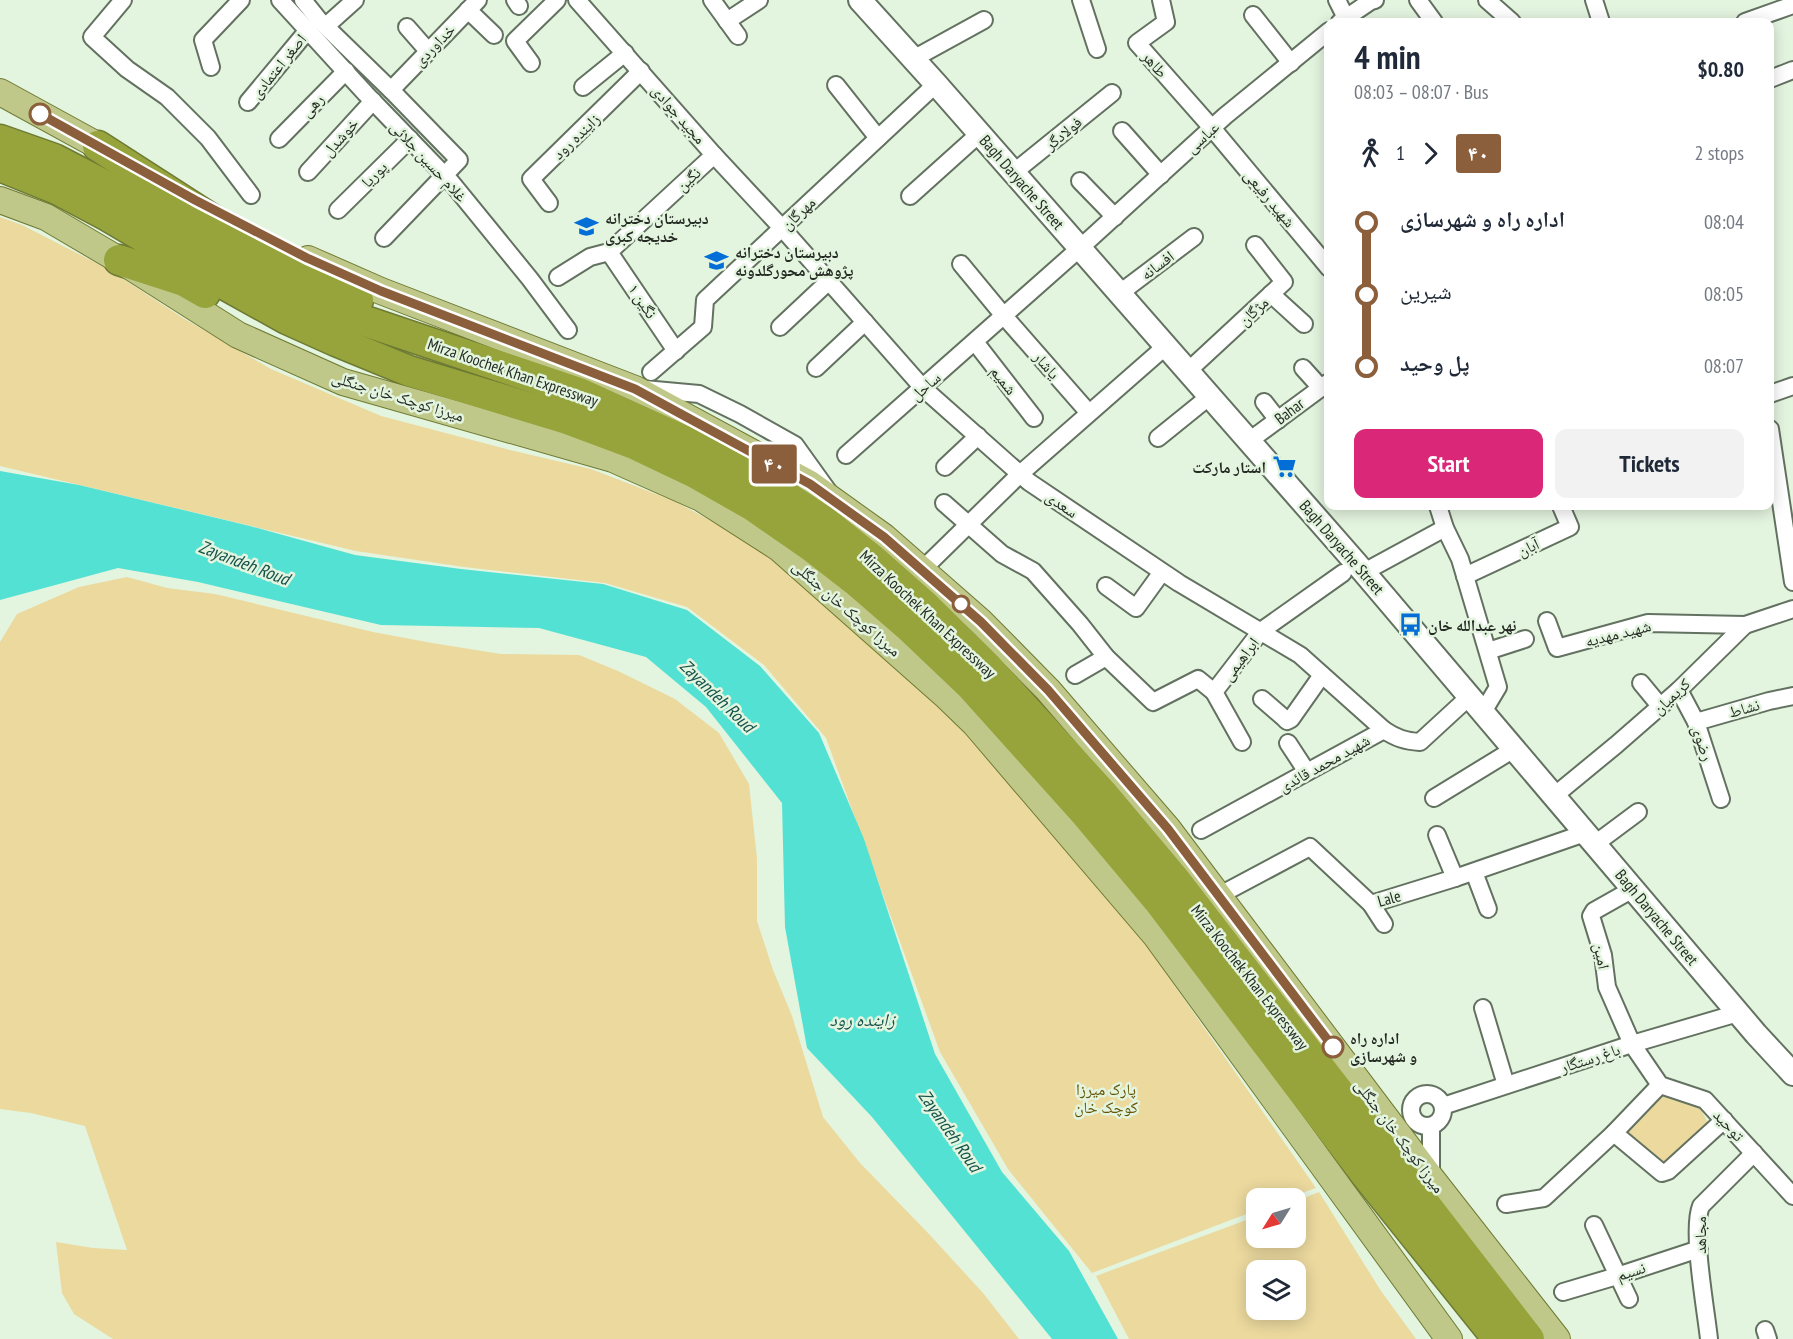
<!DOCTYPE html>
<html lang="en">
<head>
<meta charset="utf-8">
<style>
  body { margin:0; font-family:"PT Sans Narrow","Noto Naskh Arabic",sans-serif; background:#f2f2f3; color:#1f2937; height:100vh; display:flex; flex-direction:column; font-size:22px; white-space:nowrap }
  * { box-sizing:border-box; margin:0 }
  p { font-size:20px; color:#747a83 }
  .icon { flex:none; width:33px; height:33px; fill:none; stroke:currentColor; stroke-width:2; stroke-linecap:round; stroke-linejoin:round }
  .map { position:relative; flex:1; overflow:hidden }
  .sheet { position:absolute; left:1324px; top:18px; width:450px; height:492px; display:flex; flex-direction:column; background:#fff; border-radius:12px; box-shadow:0 3px 15px #0003 }
  .sheet>* { flex:none }
  .badge { padding:0 12px; border-radius:4px; font-size:21px; line-height:39px }
  .needle { width:39px; rotate:233deg }
  .tools { position:absolute; left:1246px; top:1188px; display:grid; gap:12px }
  .tools a { display:grid; place-items:center; width:60px; height:60px; border-radius:12px; background:#fff; box-shadow:0 3px 15px #0003; font-size:30px }
  .map>.badge { position:absolute; translate:-50% -50%; box-shadow:0 0 0 3px #fff }
  .legs { display:flex; align-items:center; gap:9px; height:66px; padding:0 30px; font-size:20px }
  .legs p { margin-inline-start:auto }
  .summary { display:flex; align-items:center; justify-content:space-between; height:102px; padding:0 30px }
  h1 { font-size:33px; font-weight:800; line-height:45px }
  .cta { display:flex; gap:12px; margin-top:auto; padding:12px 30px }
  .cta a { flex:1; height:69px; border-radius:12px; background:#db2777; color:#fff; font-size:24px; font-weight:800; line-height:69px; text-align:center }
  .cta a+a { background:#f2f2f3; color:#1f2937 }
  ul { padding:0 30px; list-style:none }
  li { display:flex; align-items:center; gap:21px; height:72px; font-size:22px }
  li i { display:grid; place-items:center; width:9px; height:100%; margin:0 8px; background:currentColor }
  li i::after { content:''; width:15px; height:15px; margin:-8px; border:4px solid; border-radius:50%; background:#fff }
  li p { margin-inline-start:auto }
  li:first-child i { background:linear-gradient(#0000 50%,currentColor 0) }
  li:last-child i { background:linear-gradient(currentColor 50%,#0000 0) }
  .map>svg:first-child { display:block }
</style>
</head>
<body>
<div class="map">
<svg width="1793" height="1339" viewBox="0 0 1793 1339">
  <rect width="100%" height="100%" fill="#e3f4df"/>
  <g fill="#ebd99e" fill-rule="evenodd">
    <path d="M0,217L22,225L108,269L183,318L271,369L381,416L510,450L591,469L674,501L747,540L802,578L940,700L1131,923L1316,1188L1288,1198H1257V1210L1092,1273L1008,1169L940,1052L826,738L764,665L687,607L605,583L464,567L356,551L0,466Z"/>
    <path d="M127,577L167,588L215,594L373,632L432,643L501,654L579,655L618,671L675,699L719,733L749,784L757,859V921L773,970L792,1016L823,1117L860,1163L928,1233L983,1293L1019,1339H113L74,1314L62,1293L56,1242L93,1248L127,1250L85,1126L31,1113L0,1109V642L17,614L79,587Z"/>
    <path d="M1661,1093L1697,1102L1708,1123L1665,1166L1620,1132Z"/>
    <path d="M1319,1192L1381,1291L1416,1339H1129L1096,1276L1257,1216V1238H1296V1201ZM1296,1270V1310H1257V1270Z"/>
  </g>
  <path fill="#53e1d3" d="M0,471L79,485L250,526L355,555L461,569L603,584L687,610L760,666L819,733L864,839L935,1054L1002,1172L1069,1251L1118,1339H1052L872,1117L807,1048L785,927L782,803L706,707L646,657L539,628L381,625L198,582L118,568L0,600Z"/>
  <g fill="none" stroke-linecap="round" stroke-linejoin="round">
    <defs>
      <g id="street">
        <path d="M123,0L92,37L127,69L167,97L208,138L251,195"/>
        <path d="M280,0L366,94L451,182L530,279L568,330"/>
        <path d="M303,0L319,20L391,90L459,160L384,238"/>
        <path d="M515,0L519,6"/>
        <path d="M577,0L714,155L782,228L923,388L1029,482L1179,583L1300,655L1384,730"/>
        <path d="M712,0L738,36"/>
        <path d="M1081,0L1097,49"/>
        <path d="M1161,0L1166,22L1137,43L1212,128L1329,268"/>
        <path d="M1337,0L1346,18"/>
        <path d="M1418,0L1434,22"/>
        <path d="M1487,0L1512,22"/>
        <path d="M1594,0L1601,22"/>
        <path d="M468,10L494,35"/>
        <path d="M1253,15L1291,63"/>
        <path d="M727,21L759,0"/>
        <path d="M1340,22L1371,1L1375,0"/>
        <path d="M1745,22L1793,5"/>
        <path d="M326,26L355,0"/>
        <path d="M407,27L428,51"/>
        <path d="M913,59L984,20"/>
        <path d="M531,63L515,41L557,0"/>
        <path d="M211,67L203,40L241,0"/>
        <path d="M1770,79L1793,70"/>
        <path d="M836,85L878,138"/>
        <path d="M583,87L625,53"/>
        <path d="M391,90L478,0"/>
        <path d="M248,102L308,30"/>
        <path d="M1122,131L1161,175"/>
        <path d="M279,139L346,71"/>
        <path d="M308,172L373,101"/>
        <path d="M1013,173L1112,93"/>
        <path d="M1080,181L1115,217"/>
        <path d="M910,196L979,134"/>
        <path d="M549,203L531,179L641,71"/>
        <path d="M338,210L410,139"/>
        <path d="M609,252L676,351"/>
        <path d="M961,264L1004,316L1089,413"/>
        <path d="M558,277L590,257L609,252L714,155"/>
        <path d="M1120,293L1194,237"/>
        <path d="M1271,294L1304,324"/>
        <path d="M780,327L829,281"/>
        <path d="M975,342L1034,418"/>
        <path d="M816,368L865,322"/>
        <path d="M1303,368L1321,388"/>
        <path d="M1188,371L1284,282L1255,245"/>
        <path d="M651,372L703,327L705,300L936,84"/>
        <path d="M644,389L699,394L740,414L795,445L828,491"/>
        <path d="M1770,394L1793,386"/>
        <path d="M1264,402L1278,420"/>
        <path d="M1770,429L1793,582"/>
        <path d="M1158,438L1210,396"/>
        <path d="M1249,441L1329,382"/>
        <path d="M846,455L1080,248L1225,116L1329,31"/>
        <path d="M945,467L978,436"/>
        <path d="M944,503L1002,554L1033,571L1080,624L1106,657L1153,702L1198,679L1214,692"/>
        <path d="M1438,506L1445,528L1460,559L1498,687L1483,712"/>
        <path d="M922,570L1020,474L1166,346"/>
        <path d="M1364,572L1445,528"/>
        <path d="M1465,576L1570,527L1561,506"/>
        <path d="M1106,586L1136,608L1162,572"/>
        <path d="M1547,621L1557,648L1648,623L1745,625"/>
        <path d="M1488,651L1525,639"/>
        <path d="M1075,675L1106,657"/>
        <path d="M1641,683L1660,706"/>
        <path d="M1679,690L1696,722L1721,799"/>
        <path d="M1262,699L1284,718L1287,721L1291,719L1322,675"/>
        <path d="M1696,722L1769,701L1793,696"/>
        <path d="M1242,742L1214,692L1261,631L1343,573"/>
        <path d="M1288,743L1307,772"/>
        <path d="M1554,796L1616,745L1679,690L1745,625L1793,609"/>
        <path d="M1434,798L1514,749"/>
        <path d="M1201,830L1384,730C1396,738 1405,741 1420,742L1470,696"/>
        <path d="M1437,835L1455,878"/>
        <path d="M1595,844L1638,812"/>
        <path d="M1474,872L1488,909"/>
        <path d="M1633,889L1594,911L1591,916L1603,955L1607,987L1632,1044L1660,1085L1705,1100L1793,1196"/>
        <path d="M1218,896L1310,847L1371,904L1384,924"/>
        <path d="M1371,904L1455,878L1585,833"/>
        <path d="M1483,1008L1506,1085"/>
        <path d="M1660,1085L1614,1133L1662,1173L1668,1171L1724,1120"/>
        <circle cx="1427" cy="1110" r="16"/>
        <path d="M1443,1106L1632,1044L1738,1013"/>
        <path d="M1431,1126V1178"/>
        <path d="M1506,1204L1544,1198L1614,1133"/>
        <path d="M1594,1225L1629,1299"/>
        <path d="M1563,1292L1617,1276L1699,1249"/>
        <path d="M1765,1330L1768,1339"/>
        <path d="M1709,1339C1706,1310 1691,1230 1701,1206L1754,1153"/>
      </g>
      <path id="secondary" d="M860,0L936,84L1356,563L1756,1034L1793,1074"/>
      <g id="primary">
        <path d="M0,92L115,155"/>
        <path d="M0,200L46,217L131,267L238,335L343,382L613,459L701,498L779,548L945,695L975,724L1156,936L1449,1339"/>
        <path d="M308,259L381,291L635,389L810,484L884,537L981,622L1048,690L1168,829L1431,1178L1557,1339"/>
      </g>
      <g id="highway">
        <path d="M0,140L54,159L110,188L224,253L296,292L353,317L579,393L709,452L766,483L824,521L873,560L924,605L988,668L1102,793L1175,880L1529,1339"/>
        <path d="M98,146L233,233L358,300"/>
        <path d="M0,166L57,189L108,216L215,279L287,319L336,341L409,371L567,419L634,444L695,473L753,506L812,547L857,582L909,627L971,686L1086,814L1158,900L1364,1172L1498,1339"/>
        <path d="M119,260L184,281L205,293"/>
      </g>
    </defs>
    <use href="#street" stroke="#637260" stroke-width="20"/>
    <use href="#secondary" stroke="#637260" stroke-width="26"/>
    <use href="#primary" stroke="#6e7a33" stroke-width="28"/>
    <use href="#highway" stroke="#6e7a33" stroke-width="33"/>
    <use href="#street" stroke="#fff" stroke-width="16"/>
    <use href="#secondary" stroke="#fff" stroke-width="22"/>
    <use href="#primary" stroke="#c0c889" stroke-width="26"/>
    <use href="#highway" stroke="#96a43b" stroke-width="30"/>
  </g>
  <g fill="none" stroke-linecap="round" stroke-linejoin="round">
    <defs>
      <path id="line-1" d="M40,114L195,200L307,258L381,291L635,389L810,484L884,537L981,622L1048,690L1168,829L1333,1047"/>
    </defs>
    <use href="#line-1" stroke="#fff" stroke-width="14"/>
    <use href="#line-1" stroke="#8b5e3c" stroke-width="9"/>
  </g>
  <defs>
    <symbol id="school-bare" viewBox="-9 -9 18 18"><path d="M0-5L7-2L0 1L-7-2ZM-4 1L0 2.5L4 1V4Q0 6-4 4Z" fill="#036ed6" stroke="#e3f4df" stroke-width="2.5" paint-order="stroke"/></symbol>
    <symbol id="supermarket-bare" viewBox="-9 -9 18 18"><path d="M-6-5.5h2.5l.6 2H6L4.5 2H-2.5L-4.4-4H-6ZM-1.5 3.2a1.3 1.3 0 1 0 .1 0ZM3 3.2a1.3 1.3 0 1 0 .1 0Z" fill="#036ed6" stroke="#e3f4df" stroke-width="2.5" paint-order="stroke"/></symbol>
    <symbol id="bus-bare" viewBox="-9 -9 18 18"><path d="M-5-6H5V4H4V6H2V4H-2V6H-4V4H-5ZM-3.5-4V0h7V-4ZM-3.5 1.2v1.5H-2V1.2ZM2 1.2v1.5H3.5V1.2Z" fill="#036ed6" stroke="#e3f4df" stroke-width="2.5" paint-order="stroke"/></symbol>
  </defs>
  <g fill-rule="evenodd">
    <use href="#school-bare" x="570" y="210" width="33" height="33"/>
    <use href="#school-bare" x="700" y="244" width="33" height="33"/>
    <use href="#supermarket-bare" x="1268" y="450" width="33" height="33"/>
    <use href="#bus-bare" x="1394" y="608" width="33" height="33"/>
  </g>
  <g fill="#fff" stroke="#8b5e3c" stroke-width="3">
    <circle cx="40" cy="114" r="10"/>
    <circle cx="961" cy="604" r="8"/>
    <circle cx="1333" cy="1047" r="10"/>
  </g>
  <g text-anchor="middle" stroke-width="5" stroke-linejoin="round" paint-order="stroke">
    <g font-size="16" fill="#252b24" stroke="#e3f4df">
      <text transform="translate(434 45) rotate(-46)" y="6">خداوردی</text>
      <text transform="translate(1155 64) rotate(49)" y="6">طاهر</text>
      <text transform="translate(278 66) rotate(-51)" y="6">اصغر اعتمادی</text>
      <text transform="translate(312 105) rotate(-46)" y="6">رهی</text>
      <text transform="translate(679 114) rotate(49)" y="6">مجید جوادی</text>
      <text transform="translate(1063 133) rotate(-39)" y="6">فولادگر</text>
      <text transform="translate(576 136) rotate(-44)" y="6">زاینده رود</text>
      <text transform="translate(340 137) rotate(-48)" y="6">خوشدل</text>
      <text transform="translate(1202 137) rotate(-42)" y="6">عباسی</text>
      <text transform="translate(429 161) rotate(47)" y="6">غلام حسین جلائی</text>
      <text transform="translate(374 174) rotate(-45)" y="6">پوریا</text>
      <text transform="translate(688 179) rotate(-43)" y="6">نگین</text>
      <text transform="translate(1022 182) rotate(49)" y="6">Bagh Daryache Street</text>
      <text transform="translate(1270 198) rotate(50)" y="6">شهید رفیعی</text>
      <text transform="translate(798 213) rotate(-43)" y="6">مهرگان</text>
      <text transform="translate(1157 265) rotate(-37)" y="6">افسانه</text>
      <text transform="translate(643 301) rotate(56)" y="6">نگین ۱</text>
      <text transform="translate(1253 311) rotate(-43)" y="6">مژگان</text>
      <text transform="translate(1047 365) rotate(49)" y="6">یاشار</text>
      <text transform="translate(513 372) rotate(19)" y="6">Mirza Koochek Khan Expressway</text>
      <text transform="translate(1004 380) rotate(52)" y="6">شمیم</text>
      <text transform="translate(925 386) rotate(-41)" y="6">ساحل</text>
      <text transform="translate(398 396) rotate(17)" y="6">میرزا کوچک خان جنگلی</text>
      <text transform="translate(1289 411) rotate(-37)" y="6">Bahar</text>
      <text transform="translate(1062 504) rotate(34)" y="6">سعدی</text>
      <text transform="translate(1342 547) rotate(49)" y="6">Bagh Daryache Street</text>
      <text transform="translate(1528 547) rotate(-25)" y="6">آبان</text>
      <text transform="translate(847 608) rotate(41)" y="6">میرزا کوچک خان جنگلی</text>
      <text transform="translate(928 614) rotate(43)" y="6">Mirza Koochek Khan Expressway</text>
      <text transform="translate(1618 633) rotate(-14)" y="6">شهید مهدیه</text>
      <text transform="translate(1240 659) rotate(-53)" y="6">ابراهیمی</text>
      <text transform="translate(1671 696) rotate(-43)" y="6">کریمیان</text>
      <text transform="translate(1744 708) rotate(-16)" y="6">نشاط</text>
      <text transform="translate(1703 743) rotate(71)" y="6">رضوی</text>
      <text transform="translate(1324 763) rotate(-29)" y="6">شهید محمد قائدی</text>
      <text transform="translate(1389 898) rotate(-16)" y="6">Lale</text>
      <text transform="translate(1657 917) rotate(50)" y="6">Bagh Daryache Street</text>
      <text transform="translate(1602 956) rotate(78)" y="6">امین</text>
      <text transform="translate(1250 977) rotate(52)" y="6">Mirza Koochek Khan Expressway</text>
      <text transform="translate(1590 1058) rotate(-18)" y="6">باغ رستگار</text>
      <text transform="translate(1729 1125) rotate(47)" y="6">توحید</text>
      <text transform="translate(1400 1136) rotate(53)" y="6">میرزا کوچک خان جنگلی</text>
      <text transform="translate(1700 1235) rotate(-90)" y="6">مجاهد</text>
      <text transform="translate(1631 1271) rotate(-18)" y="6">نسیم</text>
    </g>
    <g font-size="16" font-weight="bold" fill="#252b24" stroke="#e3f4df" text-anchor="start">
      <text x="605" y="224">دبیرستان دخترانه<tspan x="605" dy="18">خدیجه کبری</tspan></text>
      <text x="735" y="258">دبیرستان دخترانه<tspan x="735" dy="18">پژوهش محورگلدونه</tspan></text>
      <text x="1266" y="473" text-anchor="end">استار مارکت</text>
      <text x="1428" y="631">نهر عبدالله خان</text>
    </g>
    <g font-size="16" font-weight="bold" fill="#252b24" stroke="#e3f4df" text-anchor="start">
      <text x="1350" y="1044">اداره راه<tspan x="1350" dy="18">و شهرسازی</tspan></text>
    </g>
    <g font-size="16" fill="#655200" stroke="#e3f4df">
      <text x="1106" y="1095">پارک میرزا<tspan x="1106" dy="18">کوچک خان</tspan></text>
    </g>
    <g font-size="18" font-style="italic" fill="#14514b" stroke="#e3f4df">
      <text transform="translate(244 563) rotate(21)" y="6">Zayandeh Roud</text>
      <text transform="translate(717 696) rotate(44)" y="6">Zayandeh Roud</text>
      <text x="862" y="1026">زاینده رود</text>
      <text transform="translate(950 1131) rotate(55)" y="6">Zayandeh Roud</text>
    </g>
  </g>
</svg>
<div class="tools">
<a><svg class="needle" viewBox="-14 -14 28 28"><path d="M0-13l5 13h-10z" fill="#e53935"/><path d="M0 13l5-13h-10z" fill="#747a83"/></svg></a>
<a><svg class="icon" aria-label="layers" viewBox="0 0 24 24"><path d="M12 4l9 5-9 5-9-5zM3 14l9 5 9-5"/></svg></a>
</div>
<b class="badge" style="left:774px;top:464px;background:#8b5e3c;color:#fff">۴۰</b>
<section class="sheet">
<div class="summary"><div><h1>4 min</h1><p>08:03 – 08:07 · Bus</p></div><b>$0.80</b></div>
<div class="legs"><svg class="icon" aria-label="walk" viewBox="0 0 24 24"><circle cx="13" cy="4" r="2"/><path d="M13 8l-2 6 4 7M11 14l-3 7M7 12l3-4h3l4 4"/></svg>1<svg class="icon" aria-label="forward" viewBox="0 0 24 24"><path d="M9 5l7 7-7 7"/></svg><b class="badge" style="background:#8b5e3c;color:#fff">۴۰</b><p>2 stops</p></div>
<ul>
<li><i style="color:#8b5e3c"></i><b>اداره راه و شهرسازی</b><p>08:04</p></li>
<li><i style="color:#8b5e3c"></i><span>شیرین</span><p>08:05</p></li>
<li><i style="color:#8b5e3c"></i><b>پل وحید</b><p>08:07</p></li>
</ul>
<div class="cta"><a>Start</a><a>Tickets</a></div>
</section>
</div>
</body>
</html>
